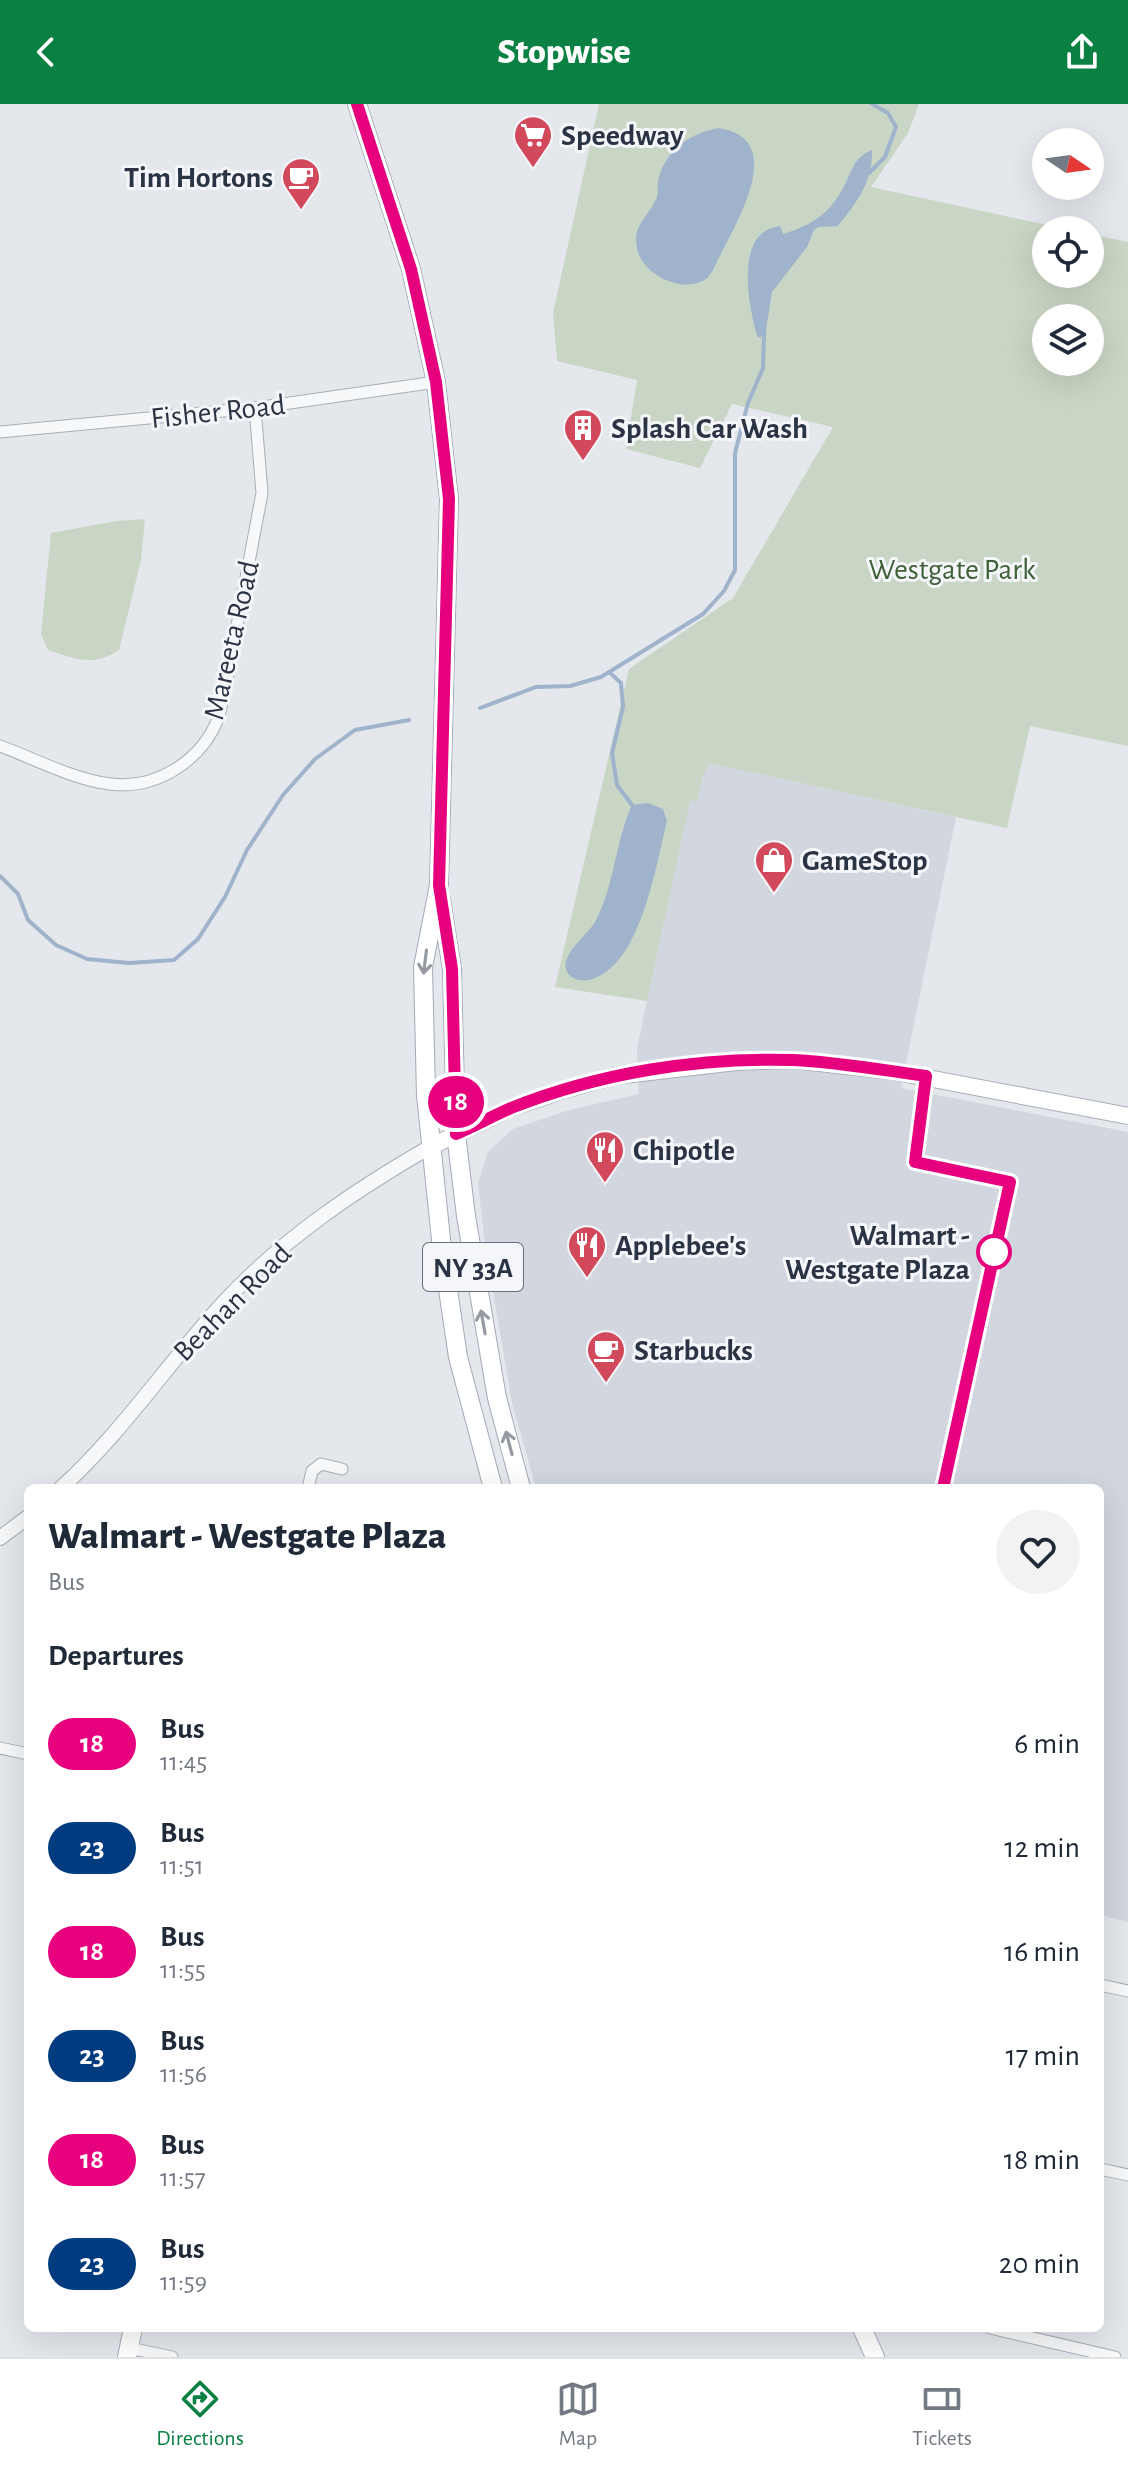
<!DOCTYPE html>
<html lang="en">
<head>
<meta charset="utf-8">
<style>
  body { margin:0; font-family:"Alegreya Sans",sans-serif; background:#f2f2f3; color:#1f2937; height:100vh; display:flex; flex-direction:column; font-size:30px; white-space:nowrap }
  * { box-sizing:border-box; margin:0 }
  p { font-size:26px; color:#747a83 }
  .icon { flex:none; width:44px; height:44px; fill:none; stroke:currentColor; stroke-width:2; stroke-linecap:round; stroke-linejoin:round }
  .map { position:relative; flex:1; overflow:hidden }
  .drawer { position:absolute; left:24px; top:1380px; width:1080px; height:848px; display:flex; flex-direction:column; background:#fff; border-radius:12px; box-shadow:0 8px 32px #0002 }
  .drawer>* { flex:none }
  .badge { padding:0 16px; border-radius:26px; font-size:28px; line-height:52px }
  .needle { width:52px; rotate:103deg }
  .fabs { position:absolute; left:1032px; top:24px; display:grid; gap:16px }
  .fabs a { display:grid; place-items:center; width:72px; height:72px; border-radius:50%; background:#fff; box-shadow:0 8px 32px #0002; font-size:40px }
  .map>.badge { position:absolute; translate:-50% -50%; box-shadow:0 0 0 4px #fff }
  h2 { padding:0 24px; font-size:30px; line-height:72px }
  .round { display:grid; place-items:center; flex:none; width:84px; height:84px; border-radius:42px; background:#f2f2f3 }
  .headline { display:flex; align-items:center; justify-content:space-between; height:136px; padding:0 24px }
  h1 { font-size:38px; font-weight:800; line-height:60px }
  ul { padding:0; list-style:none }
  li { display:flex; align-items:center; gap:24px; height:104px; padding:0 24px }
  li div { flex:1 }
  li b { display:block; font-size:30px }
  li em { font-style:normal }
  li .badge { min-width:88px; font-weight:700; text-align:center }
  header { display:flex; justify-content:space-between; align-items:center; height:104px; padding:0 24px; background:#0b8043; color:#fff; font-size:36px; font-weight:800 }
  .menu { display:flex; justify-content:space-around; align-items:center; height:112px; border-top:2px solid #e0e1e3; background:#fff; font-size:22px; color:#747a83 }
  .menu a { display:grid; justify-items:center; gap:4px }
  .menu .active { color:#0b8043 }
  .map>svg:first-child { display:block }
</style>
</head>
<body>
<header><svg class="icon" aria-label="back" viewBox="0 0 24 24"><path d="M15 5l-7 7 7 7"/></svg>Stopwise<svg class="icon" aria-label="share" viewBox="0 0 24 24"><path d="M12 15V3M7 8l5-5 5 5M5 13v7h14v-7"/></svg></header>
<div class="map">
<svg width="1128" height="2253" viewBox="0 0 1128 2253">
  <rect width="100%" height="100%" fill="#e4e7ec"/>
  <path fill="#d2d6de" d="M709,659L956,713L901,984L1128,1028V1818L1100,1811V1384H536L512,1299L485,1140L478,1079L488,1048L513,1025L569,1006L639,990L637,944L690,696L697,697L702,675Z"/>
  <g fill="#c9d6c5" fill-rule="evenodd">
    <path d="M599,0H919L908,29L871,83L1070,126H1046V170H1090V130L1128,138V642L1030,622L1007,724L709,659L702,675L697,698L690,697L647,897L555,883L629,565L733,494L833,323L732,300L700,364L626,345L637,276L557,257L553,209ZM1046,214H1090V258H1046Z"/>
    <path d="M145,415L141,456L119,546C93,563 75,555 48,546L41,530L51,429L116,417Z"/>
  </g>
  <g fill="#9fb4cc">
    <path d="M719,24C793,36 730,128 713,166C711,169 709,173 706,175C683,191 641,170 637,144C632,120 649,113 656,95C659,90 657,82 658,77C665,46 690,29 719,24Z"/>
    <path d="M872,46C873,78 857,98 838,122L819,123L814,126L807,143L772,188L766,226L760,234L757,232C749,203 733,127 780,122L783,130C810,122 828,111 842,86C852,69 852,54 872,46Z"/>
    <path d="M648,699L663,705L667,717C656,760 642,856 595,874C588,877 578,878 572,873C551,857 588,831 595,818C615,781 615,738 632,701Z"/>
  </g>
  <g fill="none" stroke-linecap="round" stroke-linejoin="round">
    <g stroke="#9fb4cc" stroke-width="4">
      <path d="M869,69L885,53L896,23L888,9L872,0"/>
      <path d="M609,568L621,579L623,603L612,649L617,681L632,701"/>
      <path d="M480,604L536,583L570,582L601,573L703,510L724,487L735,466V349L748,299L763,264L764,227"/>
      <path d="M0,772L18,790L28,816L56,841L87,855L129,859L174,856L198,835L225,793L247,746L283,691L315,655L355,626L409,616"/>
    </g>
    <defs>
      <g id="minor">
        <path d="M0,328L255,304L436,278"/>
        <path d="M0,642C33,654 75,676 110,680C156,686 201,657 218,615C221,605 223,595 225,585L262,389L255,304"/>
        <path d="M308,1384L312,1367L321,1360L342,1365"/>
        <path d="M0,1644L28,1650"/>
        <path d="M1100,1881L1128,1887"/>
        <path d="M1100,2065L1128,2071"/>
        <path d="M990,2224L1115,2253"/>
        <path d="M129,2244L172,2253"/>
      </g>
      <g id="tertiary">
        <path d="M61,1384C123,1328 169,1257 226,1196C284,1134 357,1085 430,1043"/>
        <path d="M0,1434L28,1413"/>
      </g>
      <path id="secondary" d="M430,1043L511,1004L564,986L615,972L736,958L793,956L891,967L1128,1012"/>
      <g id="primary">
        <path d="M357,0L411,165L436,278L449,395L439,781L423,863L426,991L442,1145L458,1253L493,1384"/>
        <path d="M441,796L452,865L456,1030L466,1112L497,1294L521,1384"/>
        <path d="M862,2224L875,2253"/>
        <path d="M127,2253L133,2224"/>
      </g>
    </defs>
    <use href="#minor" stroke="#a9aeb7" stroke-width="13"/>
    <use href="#tertiary" stroke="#a9aeb7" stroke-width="16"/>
    <use href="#secondary" stroke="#a9aeb7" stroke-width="18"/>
    <use href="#primary" stroke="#a3abb8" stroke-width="20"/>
    <use href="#minor" stroke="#f7f8fa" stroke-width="11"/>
    <use href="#tertiary" stroke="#f7f8fa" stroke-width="14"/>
    <use href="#secondary" stroke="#fff" stroke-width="16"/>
    <use href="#primary" stroke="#fff" stroke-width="18"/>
  </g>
  <defs><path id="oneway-shaft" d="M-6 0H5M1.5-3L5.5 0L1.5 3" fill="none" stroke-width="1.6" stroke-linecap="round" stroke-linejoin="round" transform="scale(2)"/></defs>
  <g stroke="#959aa2">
    <use href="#oneway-shaft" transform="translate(425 858) rotate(97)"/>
    <use href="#oneway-shaft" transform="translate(483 1218) rotate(-100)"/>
    <use href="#oneway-shaft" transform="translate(509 1339) rotate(-105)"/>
  </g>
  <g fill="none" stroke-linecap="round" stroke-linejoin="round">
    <defs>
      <path id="line" d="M357,0L411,165L436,278L449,395L439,781L452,865L456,1030C474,1022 493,1012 511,1004C599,969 698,953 793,956C837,958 882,966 926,972L915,1058L1010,1078L943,1384"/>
    </defs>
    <use href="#line" stroke="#fff" stroke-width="18"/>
    <use href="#line" stroke="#e6007e" stroke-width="12"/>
  </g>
  <defs>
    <symbol id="supermarket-pin" viewBox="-11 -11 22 30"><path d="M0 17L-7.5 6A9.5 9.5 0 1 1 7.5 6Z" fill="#d1495b" stroke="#f4f6f9"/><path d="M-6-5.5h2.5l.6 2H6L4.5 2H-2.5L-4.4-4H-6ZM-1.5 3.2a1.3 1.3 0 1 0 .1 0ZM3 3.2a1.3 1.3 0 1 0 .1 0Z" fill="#fff"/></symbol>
    <symbol id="cafe-pin" viewBox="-11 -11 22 30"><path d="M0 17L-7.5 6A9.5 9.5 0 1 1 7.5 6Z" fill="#d1495b" stroke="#f4f6f9"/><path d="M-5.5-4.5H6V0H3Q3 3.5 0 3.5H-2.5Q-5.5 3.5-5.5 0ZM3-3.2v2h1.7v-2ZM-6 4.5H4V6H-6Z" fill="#fff"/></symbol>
    <symbol id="building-pin" viewBox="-11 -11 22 30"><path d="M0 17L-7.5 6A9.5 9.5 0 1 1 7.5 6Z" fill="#d1495b" stroke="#f4f6f9"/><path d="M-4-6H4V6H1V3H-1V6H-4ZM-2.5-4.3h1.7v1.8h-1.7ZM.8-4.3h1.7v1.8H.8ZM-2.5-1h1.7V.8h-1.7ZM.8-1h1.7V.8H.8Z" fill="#fff"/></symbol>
    <symbol id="shop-pin" viewBox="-11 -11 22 30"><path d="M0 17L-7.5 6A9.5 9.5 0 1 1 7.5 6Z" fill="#d1495b" stroke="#f4f6f9"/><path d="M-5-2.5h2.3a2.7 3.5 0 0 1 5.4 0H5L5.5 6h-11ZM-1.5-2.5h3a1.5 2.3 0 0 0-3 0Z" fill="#fff"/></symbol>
    <symbol id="restaurant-pin" viewBox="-11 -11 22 30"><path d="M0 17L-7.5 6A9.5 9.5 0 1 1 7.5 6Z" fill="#d1495b" stroke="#f4f6f9"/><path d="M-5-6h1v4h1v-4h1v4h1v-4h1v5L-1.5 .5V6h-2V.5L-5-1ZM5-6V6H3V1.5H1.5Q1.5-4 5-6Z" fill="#fff"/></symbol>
  </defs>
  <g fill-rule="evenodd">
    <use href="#supermarket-pin" x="511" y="9" width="44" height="60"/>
    <use href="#cafe-pin" x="279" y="51" width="44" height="60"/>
    <use href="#building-pin" x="561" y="302" width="44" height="60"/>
    <use href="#shop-pin" x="752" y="734" width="44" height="60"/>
    <use href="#restaurant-pin" x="583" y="1024" width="44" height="60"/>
    <use href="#restaurant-pin" x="565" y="1119" width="44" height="60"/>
    <use href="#cafe-pin" x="584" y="1224" width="44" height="60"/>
  </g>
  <circle fill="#fff" stroke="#e6007e" stroke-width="4" cx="994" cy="1148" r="16"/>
  <g text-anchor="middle" stroke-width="6" stroke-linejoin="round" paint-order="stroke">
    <rect fill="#f4f6f9" stroke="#676e7b" stroke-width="2" x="423" y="1139" width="100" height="48" rx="6"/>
    <g font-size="28" font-weight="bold" fill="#2b3445">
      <text x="473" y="1173">NY 33A</text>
    </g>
    <g font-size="30" font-weight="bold" fill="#2b3445" stroke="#f4f6f9" text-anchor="start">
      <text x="561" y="41">Speedway</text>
      <text x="273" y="83" text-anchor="end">Tim Hortons</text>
      <text x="611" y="334">Splash Car Wash</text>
      <text x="802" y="766">GameStop</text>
      <text x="633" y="1056">Chipotle</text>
      <text x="615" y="1151">Applebee's</text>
      <text x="634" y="1256">Starbucks</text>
    </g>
    <g font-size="30" fill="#2b3445" stroke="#f4f6f9">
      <text transform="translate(218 307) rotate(-6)" y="10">Fisher Road</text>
      <text transform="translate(231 536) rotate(-77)" y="10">Mareeta Road</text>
      <text transform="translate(232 1198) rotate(-45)" y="10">Beahan Road</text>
    </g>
    <g font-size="30" fill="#3f6138" stroke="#f4f6f9">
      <text x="952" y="475">Westgate Park</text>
    </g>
    <g font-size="30" font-weight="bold" fill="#2b3445" stroke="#f4f6f9" text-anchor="end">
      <text x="970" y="1141">Walmart -<tspan x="970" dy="34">Westgate Plaza</tspan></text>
    </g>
  </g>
</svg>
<div class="fabs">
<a><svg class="needle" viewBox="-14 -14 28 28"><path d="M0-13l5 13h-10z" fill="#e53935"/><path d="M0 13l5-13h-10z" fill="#747a83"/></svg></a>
<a><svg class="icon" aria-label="locate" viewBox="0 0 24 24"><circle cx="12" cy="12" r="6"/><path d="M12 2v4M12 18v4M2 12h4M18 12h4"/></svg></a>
<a><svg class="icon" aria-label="layers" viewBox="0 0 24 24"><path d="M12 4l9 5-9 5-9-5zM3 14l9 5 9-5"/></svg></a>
</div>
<b class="badge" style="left:456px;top:998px;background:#e6007e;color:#fff">18</b>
<section class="drawer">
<div class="headline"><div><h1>Walmart - Westgate Plaza</h1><p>Bus</p></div><a class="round"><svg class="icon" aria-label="heart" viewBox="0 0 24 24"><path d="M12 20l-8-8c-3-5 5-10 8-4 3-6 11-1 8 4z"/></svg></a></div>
<h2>Departures</h2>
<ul>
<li><span class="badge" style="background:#e6007e;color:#fff">18</span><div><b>Bus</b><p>11:45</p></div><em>6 min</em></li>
<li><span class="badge" style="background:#003b80;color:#fff">23</span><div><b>Bus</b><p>11:51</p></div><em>12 min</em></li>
<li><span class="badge" style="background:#e6007e;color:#fff">18</span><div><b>Bus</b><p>11:55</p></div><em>16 min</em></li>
<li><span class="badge" style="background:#003b80;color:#fff">23</span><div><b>Bus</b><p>11:56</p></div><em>17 min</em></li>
<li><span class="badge" style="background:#e6007e;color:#fff">18</span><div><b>Bus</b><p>11:57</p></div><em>18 min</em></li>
<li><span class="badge" style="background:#003b80;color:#fff">23</span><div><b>Bus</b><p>11:59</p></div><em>20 min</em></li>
</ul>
</section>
</div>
<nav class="menu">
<a class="active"><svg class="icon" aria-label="directions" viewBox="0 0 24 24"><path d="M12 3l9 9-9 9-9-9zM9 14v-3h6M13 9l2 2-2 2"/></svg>Directions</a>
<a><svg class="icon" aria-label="map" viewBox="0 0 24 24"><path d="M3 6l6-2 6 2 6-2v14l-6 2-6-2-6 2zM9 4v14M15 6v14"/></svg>Map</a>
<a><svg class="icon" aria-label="tickets" viewBox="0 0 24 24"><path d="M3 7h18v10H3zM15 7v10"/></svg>Tickets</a>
</nav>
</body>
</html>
